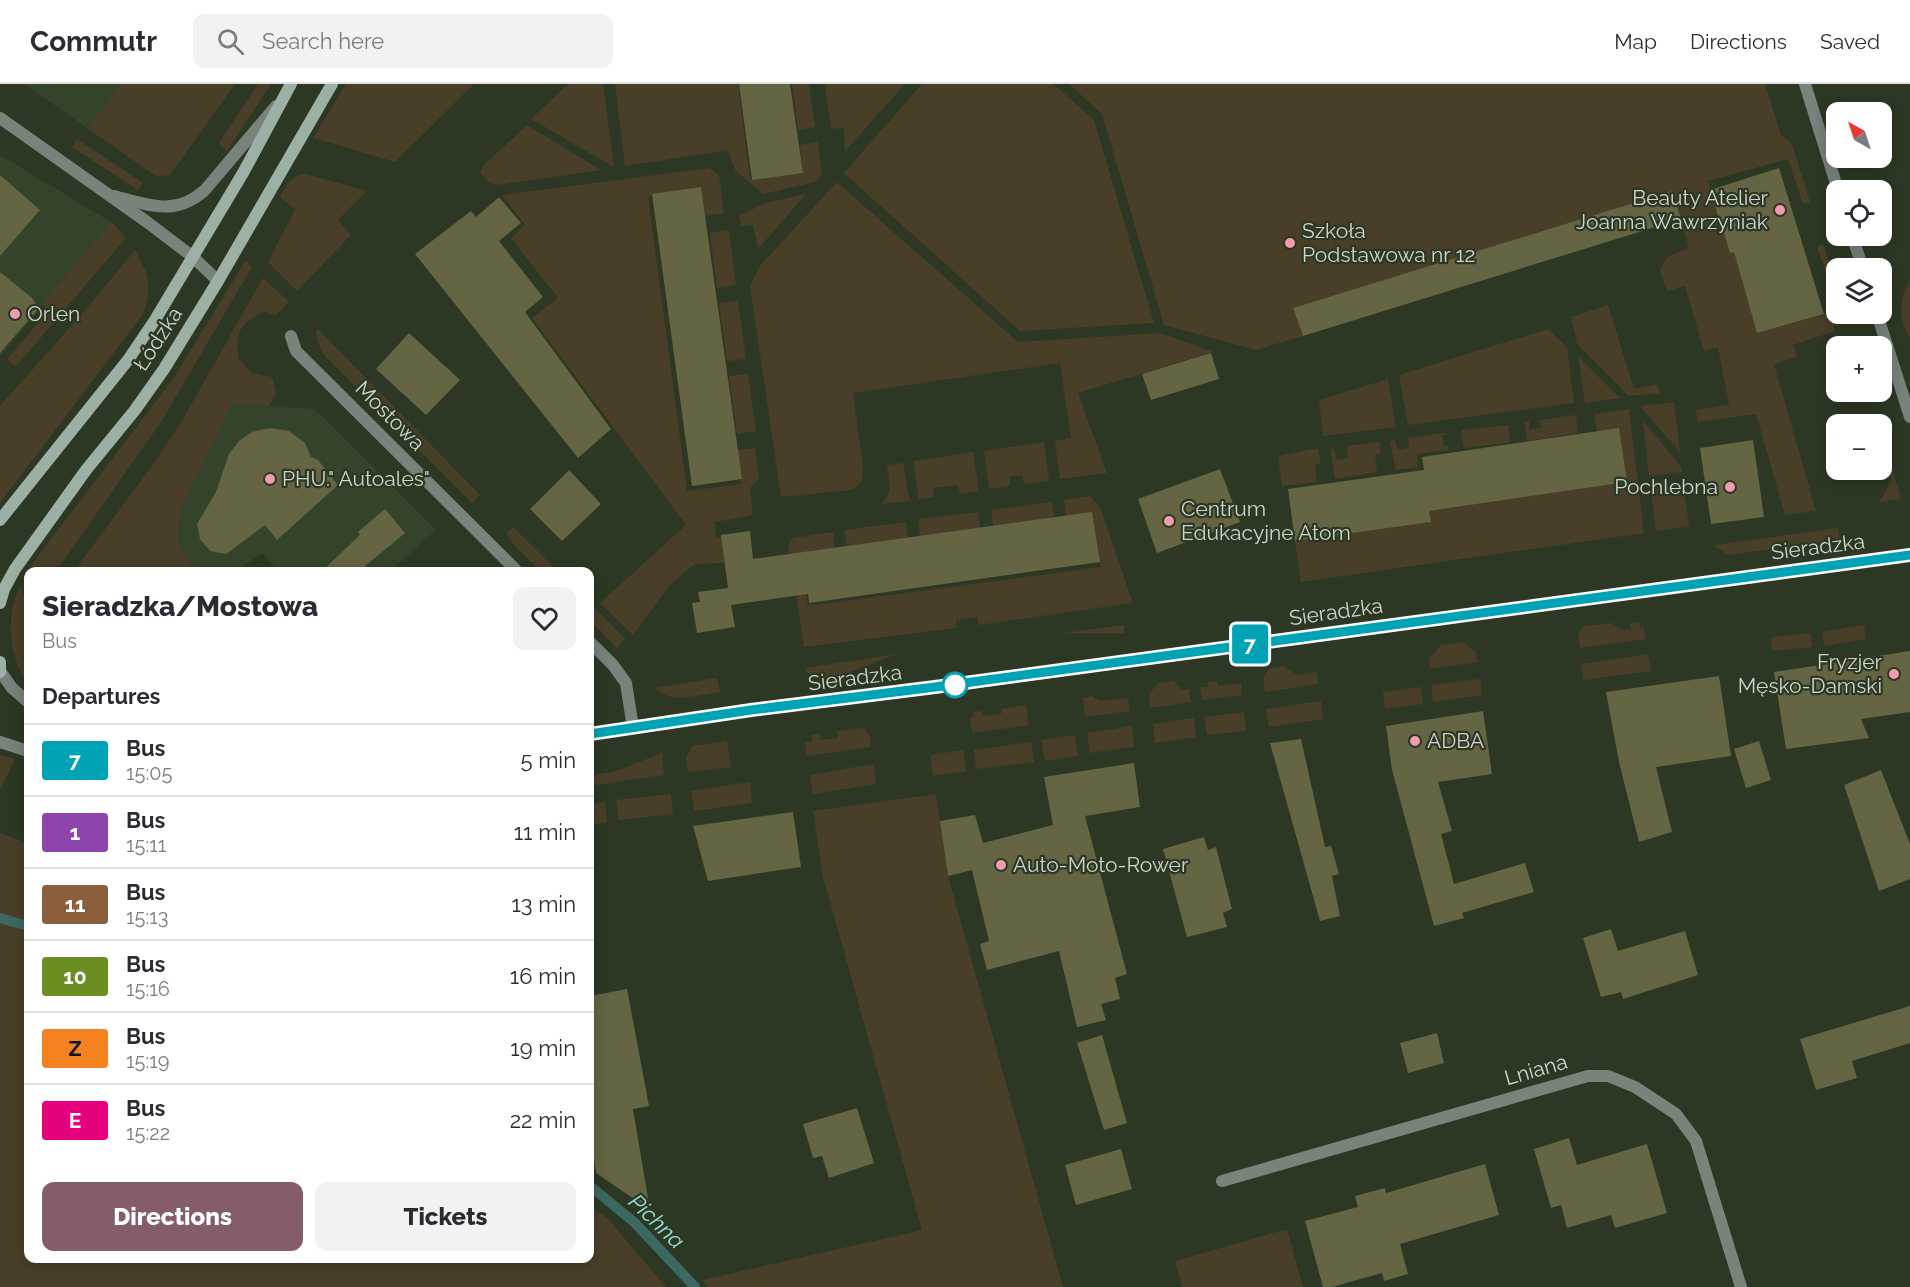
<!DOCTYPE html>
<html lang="en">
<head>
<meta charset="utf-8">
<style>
  body { margin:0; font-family:Raleway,sans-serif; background:#f2f2f3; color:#2b2b33; height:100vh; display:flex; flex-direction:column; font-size:22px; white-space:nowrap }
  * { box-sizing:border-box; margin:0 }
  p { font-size:20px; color:#7c7c81 }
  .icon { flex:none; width:33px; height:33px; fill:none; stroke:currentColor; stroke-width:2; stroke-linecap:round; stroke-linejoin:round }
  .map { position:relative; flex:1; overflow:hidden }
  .sheet { position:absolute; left:24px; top:483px; width:570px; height:696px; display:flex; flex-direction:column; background:#fff; border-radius:12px; box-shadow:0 3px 15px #0003 }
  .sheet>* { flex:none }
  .badge { padding:0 12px; border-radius:4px; font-size:21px; line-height:39px }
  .needle { width:39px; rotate:321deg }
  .buttons { position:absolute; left:1826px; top:18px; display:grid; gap:12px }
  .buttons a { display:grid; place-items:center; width:66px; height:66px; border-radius:12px; background:#fff; box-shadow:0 3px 15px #0003; font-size:30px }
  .map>.badge { position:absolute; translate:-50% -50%; box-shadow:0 0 0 3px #fff }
  h2 { padding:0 18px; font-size:22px; line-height:54px }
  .round { display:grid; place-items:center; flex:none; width:63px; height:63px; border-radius:12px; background:#f2f2f3 }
  .head { display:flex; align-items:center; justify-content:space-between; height:102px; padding:0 18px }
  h1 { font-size:28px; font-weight:800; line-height:45px }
  .button { display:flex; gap:12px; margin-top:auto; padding:12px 18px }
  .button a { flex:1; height:69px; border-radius:12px; background:#855d6a; color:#fff; font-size:24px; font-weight:800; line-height:69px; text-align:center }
  .button a+a { background:#f2f2f3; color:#2b2b33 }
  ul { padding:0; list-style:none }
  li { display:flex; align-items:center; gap:18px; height:72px; padding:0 18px; border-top:2px solid #e1e1e2 }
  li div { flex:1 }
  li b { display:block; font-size:22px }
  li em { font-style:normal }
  li .badge { min-width:66px; font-weight:700; text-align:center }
  header { display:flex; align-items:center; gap:36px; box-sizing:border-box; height:84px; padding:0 30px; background:#fff; border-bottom:2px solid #e1e1e2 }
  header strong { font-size:28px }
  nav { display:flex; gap:33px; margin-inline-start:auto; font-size:21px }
  .search { width:420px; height:54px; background:#f2f2f3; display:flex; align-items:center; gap:15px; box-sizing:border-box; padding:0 21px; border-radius:12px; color:#7c7c81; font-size:22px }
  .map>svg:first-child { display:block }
</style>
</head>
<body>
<header>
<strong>Commutr</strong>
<div class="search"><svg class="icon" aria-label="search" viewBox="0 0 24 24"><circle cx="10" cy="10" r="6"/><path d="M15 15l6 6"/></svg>Search here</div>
<nav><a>Map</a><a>Directions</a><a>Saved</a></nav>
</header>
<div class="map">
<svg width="1910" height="1203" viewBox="0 0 1910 1203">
  <rect width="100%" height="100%" fill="#2c3824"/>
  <g fill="#34442a">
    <path d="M24,0H235L170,91L156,92Z"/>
    <path d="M0,71L114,140L0,272Z"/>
    <path d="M232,320L315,325L436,446L390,487H278L262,469L236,487H197L178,462L180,428Z"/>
  </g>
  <g fill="#493e28">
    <path d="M122,0H235L170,91L156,92L87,44Z"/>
    <path d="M258,0H271L227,67L220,61V57Z"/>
    <path d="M346,0H474L395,78L313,54Z"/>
    <path d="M568,0H603L614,83L531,35Z"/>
    <path d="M615,0H738L750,96L803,89L800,61L818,58L822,91L815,98L763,110L735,86L728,66L625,82Z"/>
    <path d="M792,0H809L815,43L798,46Z"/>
    <path d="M825,0H905L845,67L844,44L831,45Z"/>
    <path d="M922,0H1053L1094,36L1154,239L1020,247L844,89Z"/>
    <path d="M1069,0H1765L1781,51L1792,60L1810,118L1803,120L1788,75L1708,97L1730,169L1734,168L1757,249L1830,229L1835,247L1793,261L1797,273L1774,280L1816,427L1785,431L1756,330L1697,338L1696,326L1729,320L1718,263L1704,267L1685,202L1667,207L1660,187C1665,171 1675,169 1689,164L1672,107L1293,224L1303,252L1256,266L1164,241L1102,30Z"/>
    <path d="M527,41L601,86L498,101L490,99L480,89L484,81Z"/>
    <path d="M77,55L143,99L138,106L72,63Z"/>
    <path d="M709,84L719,91L724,129L705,132L701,104L648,112L687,407L741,400L736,366L755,364L759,395L750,404L753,431L715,438L716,454L722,453L725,479L694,480L669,502L633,551L600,519L686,441L532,234L558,214L511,154L525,141L502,111Z"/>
    <path d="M306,90L367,107L338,136L351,151L297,207L268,178L295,126L280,113C288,98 289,93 306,90Z"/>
    <path d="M837,98L1018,258L1161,249L1213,268L1078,309L1107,389L1060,395L1055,357L1071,354L1060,279L853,309L863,384L862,397L852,406L781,413L750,202L759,183Z"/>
    <path d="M806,110L758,165L753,141L741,142L739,132L765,119Z"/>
    <path d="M112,138L126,154L20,278L15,282L7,275L45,231L44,217Z"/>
    <path d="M729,146L736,201L717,204L710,149Z"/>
    <path d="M1823,160L1836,200V218L1817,163Z"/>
    <path d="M135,166C149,191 153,202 143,230L0,419V322L82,230Z"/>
    <path d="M246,176L252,183L161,338L61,480C50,487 42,485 29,484L173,295Z"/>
    <path d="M263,194L289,218L276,231L264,227C240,242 236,244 238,274L252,289L272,293L276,308L269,322L232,320L180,428L178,462L197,487H74L149,386L180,340Z"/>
    <path d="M1910,198V253C1898,239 1899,212 1910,198Z"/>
    <path d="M738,217L746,275L727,277L719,219Z"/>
    <path d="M1608,221L1634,305L1657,300L1660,309L1629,312L1577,260L1571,233Z"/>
    <path d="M317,244L480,411L472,419L325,272C319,262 315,255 317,244Z"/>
    <path d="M1548,245L1567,263L1574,319L1408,341L1399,291Z"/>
    <path d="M1578,272L1620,314L1585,319Z"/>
    <path d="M748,290L756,347L737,350L729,292Z"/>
    <path d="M1388,295L1396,343L1323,352L1319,316Z"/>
    <path d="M1674,318L1680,368L1640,322Z"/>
    <path d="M1629,325L1644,449L1301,498L1295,457L1430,438L1429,427L1626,398L1597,347L1594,330Z"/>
    <path d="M1576,331L1578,349L1527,357L1524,338L1529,337L1530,345L1541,344L1540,336Z"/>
    <path d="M1643,337L1682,384V388L1649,392Z"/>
    <path d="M1508,341L1510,358L1464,364L1461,349L1462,346Z"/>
    <path d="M1881,345L1901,415L1879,418L1892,396L1881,359Z"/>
    <path d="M1444,349L1447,350L1442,351L1444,361H1448V366L1417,370L1418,383L1396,386L1390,359L1392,356H1395L1398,366L1409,364L1408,354Z"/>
    <path d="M1044,358L1049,397L1024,400L1022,391L1010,393V402L989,405L984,367Z"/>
    <path d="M1377,358L1380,360V370L1375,371L1377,388L1335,395L1330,365L1334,364L1337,376L1348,374L1347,362Z"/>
    <path d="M1318,364L1321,379L1315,380L1317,398L1282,402L1278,372Z"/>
    <path d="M973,368L979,407L960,410L958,401L933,404L934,413L919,415L913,377Z"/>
    <path d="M903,379L910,417L881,420C894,410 889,395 887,381Z"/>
    <path d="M1683,398L1689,442L1656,447L1650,402Z"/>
    <path d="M1090,412L1100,423L1133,519L979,541L977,533L956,536V544L804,563L788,460L793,454L833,448L835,466L801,471L808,522L1101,483L1092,429L1066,432L1064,416Z"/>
    <path d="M1052,418L1054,434L993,442L991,426Z"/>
    <path d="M978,428L980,444L920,452L918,435Z"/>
    <path d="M906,438L908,454L847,462L844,446Z"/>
    <path d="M513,443L558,487H540L511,458L507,449Z"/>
    <path d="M1838,444L1840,456L1727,471L1714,461Z"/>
    <path d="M20,502L28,517V603C10,573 4,535 20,502Z"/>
    <path d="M590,519L625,555L617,564L590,537Z"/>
    <path d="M1639,538L1640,544L1643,543L1646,555L1580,564L1578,549L1584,542L1611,539L1624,546L1631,545L1630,539Z"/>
    <path d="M1124,541V549H1062Z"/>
    <path d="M1864,541L1866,555L1824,562L1822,548Z"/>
    <path d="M1811,549L1812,563L1772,567L1771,553Z"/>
    <path d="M1464,558L1476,569L1478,578L1430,585L1429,573L1432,572L1441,561Z"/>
    <path d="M897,570L840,592L815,595L806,588L805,584Z"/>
    <path d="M1648,570L1651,587L1583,596L1581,580Z"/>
    <path d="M1284,582L1297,591L1317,588L1318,600L1265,608L1263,594L1270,584Z"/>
    <path d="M717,594L720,608C698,611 672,621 654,604Z"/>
    <path d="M1480,595L1482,611L1433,618L1431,601Z"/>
    <path d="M1173,597L1183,606L1189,605L1191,618L1150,624L1149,610L1158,599Z"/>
    <path d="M1217,597L1218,602L1241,599L1242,611L1202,616L1200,603H1208V598Z"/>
    <path d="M1421,603L1423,620L1385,625L1383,608Z"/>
    <path d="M1092,612L1100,617L1128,614L1130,627L1085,633L1083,614Z"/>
    <path d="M1321,617L1323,635L1269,643L1266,625Z"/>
    <path d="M1026,621L1029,641L972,649L970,634L973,633V628L982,627L983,632L1001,630V625Z"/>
    <path d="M1244,628L1246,647L1207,651L1204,633Z"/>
    <path d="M1194,634L1196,653L1155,659L1153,640Z"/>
    <path d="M1132,642L1134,663L1090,669L1087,649Z"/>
    <path d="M865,644L866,649H869L871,663L807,672L805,658L812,657V651L819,650L820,656L838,654L837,647Z"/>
    <path d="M1075,651L1078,672L1045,677L1041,656Z"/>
    <path d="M727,657L731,683L688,688L686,673L692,662Z"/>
    <path d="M1031,658L1034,678L976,685L974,666Z"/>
    <path d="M963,666L966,687L933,692L930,671Z"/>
    <path d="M662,669L664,691L590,702V691L613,688Z"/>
    <path d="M0,671L15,675L0,706Z"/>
    <path d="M873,680L876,700L813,710L810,691Z"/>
    <path d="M750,698L752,719L694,727L691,707Z"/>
    <path d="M671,710L673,730L619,736L616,716Z"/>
    <path d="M936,710L948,792L1063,1203H708L702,1196L922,1146L823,793L813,727Z"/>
    <path d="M605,718L607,739L590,741V720Z"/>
    <path d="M0,749L28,759V1174H590V1121L610,1137L666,1203H0Z"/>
    <path d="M1287,1145L1303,1203H1182L1175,1177Z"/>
  </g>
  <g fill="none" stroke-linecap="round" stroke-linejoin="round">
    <g stroke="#3c6862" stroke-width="10">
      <path d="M0,834L28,842"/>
      <path d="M590,1102L634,1138L695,1203"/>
    </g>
  </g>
  <g fill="#656443">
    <path d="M739,0H790L803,89L752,96Z"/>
    <path d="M1779,84L1824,230L1757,249L1734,168L1730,169L1710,106Z"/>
    <path d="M0,91L40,126L0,172Z"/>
    <path d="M701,103L742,395L692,402L652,110Z"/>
    <path d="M1672,107L1681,135L1303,252L1293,224Z"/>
    <path d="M499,113L521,139L499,157L543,213L525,228L611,345L578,374L415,170L471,127L476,133Z"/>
    <path d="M0,188L32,214L39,224L0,269Z"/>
    <path d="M409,249L460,296L426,331L376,285Z"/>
    <path d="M1211,269L1219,295L1151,316L1142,290Z"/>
    <path d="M270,344L289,347L305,359L311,373L318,376L338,401L277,456L265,441L226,470L210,467L200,455L197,440L216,408L229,370L239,357L252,348Z"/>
    <path d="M1619,344L1627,398L1429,427L1431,438L1295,457L1288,405L1424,386L1422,373Z"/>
    <path d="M1753,356L1764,433L1711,440L1700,364Z"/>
    <path d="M1220,385L1240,438L1157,469L1138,415Z"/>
    <path d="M569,386L601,420L562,457L530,425Z"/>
    <path d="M385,425L405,449L358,488H321L360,451L358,448Z"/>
    <path d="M1092,428L1100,478L809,519L808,510L731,521L735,543L697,549L692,519L700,518L698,508L728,504L721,451L750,447L753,475Z"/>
    <path d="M1910,567V628L1861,635L1869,654L1786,665L1774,588Z"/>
    <path d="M1719,592L1731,672L1656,683L1672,748L1639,758L1619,678L1606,608Z"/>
    <path d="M1483,627L1492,690L1438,698L1452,747L1441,750L1454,800L1525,779L1534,808L1462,829L1464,834L1434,842L1392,686L1386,642Z"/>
    <path d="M1301,655L1325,763L1331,762L1339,790L1332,792L1340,832L1320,837L1270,659Z"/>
    <path d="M1759,657L1771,696L1746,704L1734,665Z"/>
    <path d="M1134,679L1140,723L1085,732L1127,890L1115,894L1120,915L1101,920L1106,936L1077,943L1059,867L987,886L980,860L989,857L972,786L948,792L940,737L975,731L983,759L1053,741L1044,693Z"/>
    <path d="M1881,686L1910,760V795L1879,807L1844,701Z"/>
    <path d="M793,728L801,783L708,797L693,742Z"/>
    <path d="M1204,753L1208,766L1216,763L1232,825L1223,829L1227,843L1187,853L1163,765Z"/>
    <path d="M1611,845L1618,867L1685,847L1698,891L1623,915L1621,908L1601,913L1583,854Z"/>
    <path d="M627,905L649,1022L633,1025L650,1126L596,1089L590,1050V912Z"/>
    <path d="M1910,922V959L1852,977L1857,994L1816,1006L1800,955Z"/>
    <path d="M1437,949L1444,979L1408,989L1400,959Z"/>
    <path d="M1102,951L1127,1039L1104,1046L1077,959Z"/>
    <path d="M857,1024L874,1079L829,1094L822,1072L813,1074L803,1040Z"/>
    <path d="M1569,1054L1577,1081L1647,1060L1667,1129L1615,1144L1611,1131L1567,1144L1561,1121L1551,1124L1534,1065Z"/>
    <path d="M1121,1065L1132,1105L1076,1121L1065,1081Z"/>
    <path d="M1485,1080L1499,1131L1400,1160L1408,1190L1384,1197L1382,1189L1332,1203H1323L1305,1137L1358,1123L1355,1112L1385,1104L1386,1109Z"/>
  </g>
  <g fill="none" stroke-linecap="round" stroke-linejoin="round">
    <g stroke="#78837c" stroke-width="12">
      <path d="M1805,0L1838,106"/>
      <path d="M0,34L147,138L193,173L218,197"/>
      <path d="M114,112C149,121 175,133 205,106L276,22"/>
      <path d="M1852,152L1863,184"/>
      <path d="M1877,230L1910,333"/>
      <path d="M291,252L296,267L518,488"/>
      <path d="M590,558L613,581L626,599L633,644"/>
      <path d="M1222,1097L1588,992H1608L1635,1003L1676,1030L1696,1057L1741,1203"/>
    </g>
    <g stroke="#78837c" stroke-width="12">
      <path d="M0,587L12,604L28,618"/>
      <path d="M590,650L751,626L955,601L1910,471"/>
      <path d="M0,658L28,667"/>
    </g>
    <g stroke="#9db0a5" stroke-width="12">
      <path d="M0,436L128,276L155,236L243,89L291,0"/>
      <path d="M0,519L4,505L15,485L86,386L135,326L164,285L218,197L332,0"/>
      <path d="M0,578V588"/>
    </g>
  </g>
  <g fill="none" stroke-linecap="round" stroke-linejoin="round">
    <defs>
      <path id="line" d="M590,650L751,626L935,603L1910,471"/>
    </defs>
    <use href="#line" stroke="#fff" stroke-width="14"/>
    <use href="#line" stroke="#00a3b4" stroke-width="9"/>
  </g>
  <g fill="#f29aae" stroke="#2c3824" stroke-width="2">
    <circle cx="1780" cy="126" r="6"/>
    <circle cx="1290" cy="159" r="6"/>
    <circle cx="15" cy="230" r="6"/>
    <circle cx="270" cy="395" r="6"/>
    <circle cx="1730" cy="403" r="6"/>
    <circle cx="1169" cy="437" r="6"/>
    <circle cx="1894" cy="590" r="6"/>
    <circle cx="1415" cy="657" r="6"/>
    <circle cx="1001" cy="781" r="6"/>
  </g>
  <circle fill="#fff" stroke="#00a3b4" stroke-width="3" cx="955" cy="601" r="12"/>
  <g text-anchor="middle" stroke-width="4.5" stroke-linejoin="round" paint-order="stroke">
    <g font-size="21" fill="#cdd5c9" stroke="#2c3824" text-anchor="start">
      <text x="1768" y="121" text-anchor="end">Beauty Atelier<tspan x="1768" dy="24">Joanna Wawrzyniak</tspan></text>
      <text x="1302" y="154">Szkoła<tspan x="1302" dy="24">Podstawowa nr 12</tspan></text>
      <text x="27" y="237">Orlen</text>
      <text x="282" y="402">PHU." Autoales"</text>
      <text x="1718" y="410" text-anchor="end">Pochlebna</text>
      <text x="1181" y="432">Centrum<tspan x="1181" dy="24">Edukacyjne Atom</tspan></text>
      <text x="1882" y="585" text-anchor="end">Fryzjer<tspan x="1882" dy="24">Męsko-Damski</tspan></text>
      <text x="1427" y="664">ADBA</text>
      <text x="1013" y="788">Auto-Moto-Rower</text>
    </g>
    <g font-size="21" fill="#cdd5c9" stroke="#2c3824">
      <text transform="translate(158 255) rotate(-57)" y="7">Łódzka</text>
      <text transform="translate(390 332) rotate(45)" y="7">Mostowa</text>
      <text transform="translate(1818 463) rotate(-7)" y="7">Sieradzka</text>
      <text transform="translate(1336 528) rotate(-8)" y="7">Sieradzka</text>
      <text transform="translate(855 594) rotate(-7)" y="7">Sieradzka</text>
      <text transform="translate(1536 986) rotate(-16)" y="7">Lniana</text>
    </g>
    <g font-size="22" font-style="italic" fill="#94e3d8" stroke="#2c3824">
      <text transform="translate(657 1137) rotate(44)" y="8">Pichna</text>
    </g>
  </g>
</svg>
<div class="buttons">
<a><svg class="needle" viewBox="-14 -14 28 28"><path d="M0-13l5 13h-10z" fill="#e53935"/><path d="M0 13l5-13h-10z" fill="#7c7c81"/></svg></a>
<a><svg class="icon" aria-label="locate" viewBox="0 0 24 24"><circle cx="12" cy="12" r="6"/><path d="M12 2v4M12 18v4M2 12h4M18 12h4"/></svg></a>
<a><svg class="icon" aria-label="layers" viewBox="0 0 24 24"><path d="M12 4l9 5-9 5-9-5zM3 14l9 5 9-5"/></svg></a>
<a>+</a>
<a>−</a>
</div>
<b class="badge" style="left:1250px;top:560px;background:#00a3b4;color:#fff">7</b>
<section class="sheet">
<div class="head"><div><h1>Sieradzka/Mostowa</h1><p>Bus</p></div><a class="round"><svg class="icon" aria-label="heart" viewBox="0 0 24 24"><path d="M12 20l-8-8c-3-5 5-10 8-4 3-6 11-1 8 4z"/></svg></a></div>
<h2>Departures</h2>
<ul>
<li><span class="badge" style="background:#00a3b4;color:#fff">7</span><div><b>Bus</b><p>15:05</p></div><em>5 min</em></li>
<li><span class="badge" style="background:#8e44ad;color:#fff">1</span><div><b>Bus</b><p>15:11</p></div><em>11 min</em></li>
<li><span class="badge" style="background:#8b5e3c;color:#fff">11</span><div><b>Bus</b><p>15:13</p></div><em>13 min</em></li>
<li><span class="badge" style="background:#6b8e23;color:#fff">10</span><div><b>Bus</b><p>15:16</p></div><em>16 min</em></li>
<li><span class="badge" style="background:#f58220;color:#111">Z</span><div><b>Bus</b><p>15:19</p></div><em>19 min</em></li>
<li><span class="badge" style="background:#e6007e;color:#fff">E</span><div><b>Bus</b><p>15:22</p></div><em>22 min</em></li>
</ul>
<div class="button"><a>Directions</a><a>Tickets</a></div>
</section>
</div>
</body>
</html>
